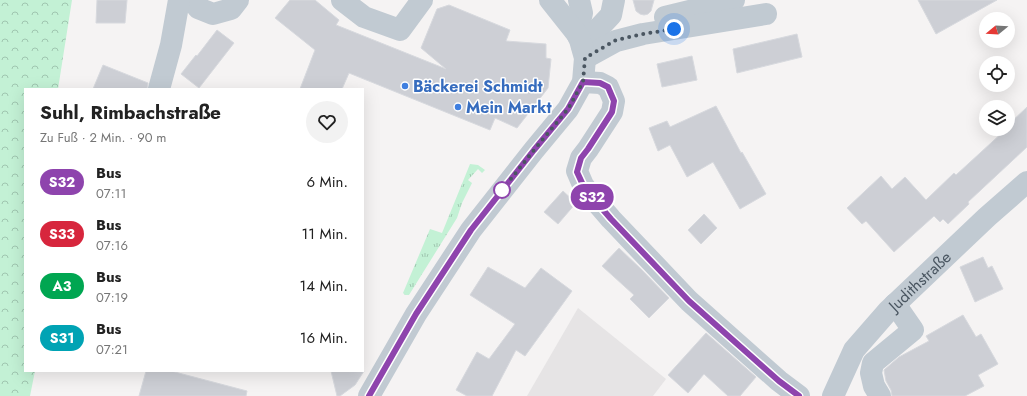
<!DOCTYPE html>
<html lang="de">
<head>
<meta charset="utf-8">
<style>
  body { margin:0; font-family:Jost,sans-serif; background:#f2f2f2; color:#222; height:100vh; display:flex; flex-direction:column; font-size:15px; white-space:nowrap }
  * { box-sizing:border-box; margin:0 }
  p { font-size:13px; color:#767676 }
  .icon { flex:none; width:22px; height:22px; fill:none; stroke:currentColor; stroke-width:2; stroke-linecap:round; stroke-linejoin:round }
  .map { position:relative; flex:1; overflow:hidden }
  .panel { position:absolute; left:24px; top:88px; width:340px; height:284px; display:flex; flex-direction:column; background:#fff; border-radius:0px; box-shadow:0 4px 16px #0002 }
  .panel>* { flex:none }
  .badge { padding:0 8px; border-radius:13px; font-size:14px; line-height:26px }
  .needle { width:26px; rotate:252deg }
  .tools { position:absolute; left:979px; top:12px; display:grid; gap:8px }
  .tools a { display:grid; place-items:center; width:36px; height:36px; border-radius:50%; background:#fff; box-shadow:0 4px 16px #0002; font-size:20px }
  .you { position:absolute; width:20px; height:20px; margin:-10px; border:3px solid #fff; border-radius:50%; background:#1a73e8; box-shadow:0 0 0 6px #1a73e833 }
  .map>.badge { position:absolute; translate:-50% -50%; box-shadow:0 0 0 2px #fff }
  .round { display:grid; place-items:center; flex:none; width:42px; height:42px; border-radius:21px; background:#f2f2f2 }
  .overview { display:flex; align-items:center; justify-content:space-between; height:68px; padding:0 16px }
  h1 { font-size:19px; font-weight:700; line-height:30px }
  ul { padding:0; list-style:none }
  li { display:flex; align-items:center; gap:12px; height:52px; padding:0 16px }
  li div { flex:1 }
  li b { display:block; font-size:15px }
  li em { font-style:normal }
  li .badge { min-width:44px; font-weight:700; text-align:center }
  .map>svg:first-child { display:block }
</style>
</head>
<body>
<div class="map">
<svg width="1027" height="396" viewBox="0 0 1027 396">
  <defs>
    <pattern id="grass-tufts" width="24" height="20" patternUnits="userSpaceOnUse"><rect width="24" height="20" fill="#c3f1d5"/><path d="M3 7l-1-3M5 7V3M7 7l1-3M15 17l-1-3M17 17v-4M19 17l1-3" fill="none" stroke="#a0c6b0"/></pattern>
    <pattern id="forest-crowns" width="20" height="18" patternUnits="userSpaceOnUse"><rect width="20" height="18" fill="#c3f1d5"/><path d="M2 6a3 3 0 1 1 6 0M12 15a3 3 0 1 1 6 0" fill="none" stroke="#a0c6b0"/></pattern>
  </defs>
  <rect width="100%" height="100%" fill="#f5f3f3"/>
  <path fill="#e6e4e5" d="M578,308L666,379L653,396H527Z"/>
  <path fill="url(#grass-tufts)" d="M470,164L478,165L485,170L482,173L478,169L468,180L472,183L462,203L457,218L409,295H405L403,293L430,229L442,233Z"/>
  <path fill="url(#forest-crowns)" d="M0,0H72L58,89H25V371H35L30,396H0Z"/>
  <g fill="#cdcfd5" stroke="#d7d9de">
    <path d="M97,0H127L125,23H96Z"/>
    <path d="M290,0H315L339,20L336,25L446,69L421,48L437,9L449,5L510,30L506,41L546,44V58L551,59L548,88L517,128L495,118L490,130L349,73L342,89H300L315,50L275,18Z"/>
    <path d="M633,0H654L651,11L648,14L644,15L640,14L636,11Z"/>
    <path d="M918,0H997L936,34Z"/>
    <path d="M217,30L234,43L199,88L181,74L196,55L197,56Z"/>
    <path d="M797,34L802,57L737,73L733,49Z"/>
    <path d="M692,56L697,80L662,87L657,64Z"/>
    <path d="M103,65L148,83L147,89H93Z"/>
    <path d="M716,106L741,153L742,152L766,194L740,209L713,162L687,177L670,145L658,151L649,128L667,121L670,127Z"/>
    <path d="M1027,107V147L968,202L969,204L948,224L943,219L940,222L934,216L894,252L866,221L862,224L847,208L881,176L892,189L905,177L926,200L954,173L956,175L1004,131L1003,130L1004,129H1008V125Z"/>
    <path d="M563,191L576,203L558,224L544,212Z"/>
    <path d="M704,214L717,228L701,244L688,230Z"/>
    <path d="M619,248L641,269L669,298L649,318L630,299L634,295L602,266Z"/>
    <path d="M983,257L988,268L992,266L1003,289L975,302L960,267Z"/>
    <path d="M488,267L525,288L541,268L572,291L525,356L516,350L492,396H467L456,390L477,352L489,359L515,324L470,295Z"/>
    <path d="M963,315L976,337L981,334L998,364L978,375L984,386L965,396H892L891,390L886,381L884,370L899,357L929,341L926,336Z"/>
    <path d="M706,333L756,377L740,396H728L704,374L688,393L668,375Z"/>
    <path d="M146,371H171L247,391L246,396H139Z"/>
    <path d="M331,371H364L355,385L340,396H337Z"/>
  </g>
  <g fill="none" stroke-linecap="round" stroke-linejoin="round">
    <g stroke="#c1cad2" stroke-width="22">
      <path d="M192,0L198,8L213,14L231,9L238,0"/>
      <path d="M342,0L364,17L400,30L422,0"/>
      <path d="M665,17L734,0"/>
      <path d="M577,34L582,13L579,0"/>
      <path d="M582,46L611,15L614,0"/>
      <path d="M585,58L616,41L643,34L766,14"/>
      <path d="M583,82L600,83L608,87L614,101L612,112L588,149L581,158L577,171L583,185L592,197L611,219L689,301L779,381L799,396"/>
      <path d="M159,89L171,45L179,0"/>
      <path d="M369,396L416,314L471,230L534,150L568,109L583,82L585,58L580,40L577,34L550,0"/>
      <path id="s1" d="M833,396L854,350L888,311L987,217L1027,182"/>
      <path d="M880,396L874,386L871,373L873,363L913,330L895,304"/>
    </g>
  </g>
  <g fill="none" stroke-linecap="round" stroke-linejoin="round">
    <defs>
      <path id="line" d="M369,396L416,314L471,230L534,150L568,109L583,82L600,83L608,87L614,101L612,112L588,149L581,158L577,172L583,185L592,197L611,219L689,301L779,381L799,396"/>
    </defs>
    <use href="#line" stroke="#fff" stroke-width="9"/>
    <use href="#line" stroke="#8e44ad" stroke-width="6"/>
    <path stroke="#4a5661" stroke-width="4" stroke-dasharray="0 7.2" d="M502,190L534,150L568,109L583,82L585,58L616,40L643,34L674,29"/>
  </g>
  <g fill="#3f7fe0" stroke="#fff" stroke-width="1.5">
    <circle cx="405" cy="86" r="4"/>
    <circle cx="458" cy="107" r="4"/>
  </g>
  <circle fill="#fff" stroke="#8e44ad" stroke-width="2" cx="502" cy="190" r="8"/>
  <g text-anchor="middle" stroke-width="3" stroke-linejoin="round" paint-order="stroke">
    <g font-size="16" font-weight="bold" fill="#366cbe" stroke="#fff" text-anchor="start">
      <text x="413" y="92">Bäckerei Schmidt</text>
      <text x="466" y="113">Mein Markt</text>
    </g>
    <g font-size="16" fill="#4a5661" stroke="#fff">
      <text dy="6" stroke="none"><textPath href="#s1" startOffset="146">Judithstraße</textPath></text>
    </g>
  </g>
</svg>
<div class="tools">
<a><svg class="needle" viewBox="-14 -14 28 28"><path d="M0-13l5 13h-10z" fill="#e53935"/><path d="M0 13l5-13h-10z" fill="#767676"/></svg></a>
<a><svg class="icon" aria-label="locate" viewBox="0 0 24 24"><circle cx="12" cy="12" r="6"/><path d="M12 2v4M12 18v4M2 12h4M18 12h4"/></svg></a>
<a><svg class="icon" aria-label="layers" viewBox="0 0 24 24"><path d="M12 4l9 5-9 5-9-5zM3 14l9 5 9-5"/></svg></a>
</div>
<div class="you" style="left:674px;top:29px"></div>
<b class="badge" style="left:592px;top:197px;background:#8e44ad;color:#fff">S32</b>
<section class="panel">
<div class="overview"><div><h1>Suhl, Rimbachstraße</h1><p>Zu Fuß · 2 Min. · 90 m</p></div><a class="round"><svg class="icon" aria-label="heart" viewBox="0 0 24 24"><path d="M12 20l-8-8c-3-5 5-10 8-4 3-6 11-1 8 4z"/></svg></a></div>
<ul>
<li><span class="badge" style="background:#8e44ad;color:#fff">S32</span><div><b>Bus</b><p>07:11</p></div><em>6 Min.</em></li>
<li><span class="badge" style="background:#d7263d;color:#fff">S33</span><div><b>Bus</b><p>07:16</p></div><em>11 Min.</em></li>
<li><span class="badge" style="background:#00a651;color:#fff">A3</span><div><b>Bus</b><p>07:19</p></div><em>14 Min.</em></li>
<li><span class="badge" style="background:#00a3b4;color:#fff">S31</span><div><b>Bus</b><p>07:21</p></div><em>16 Min.</em></li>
</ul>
</section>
</div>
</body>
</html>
